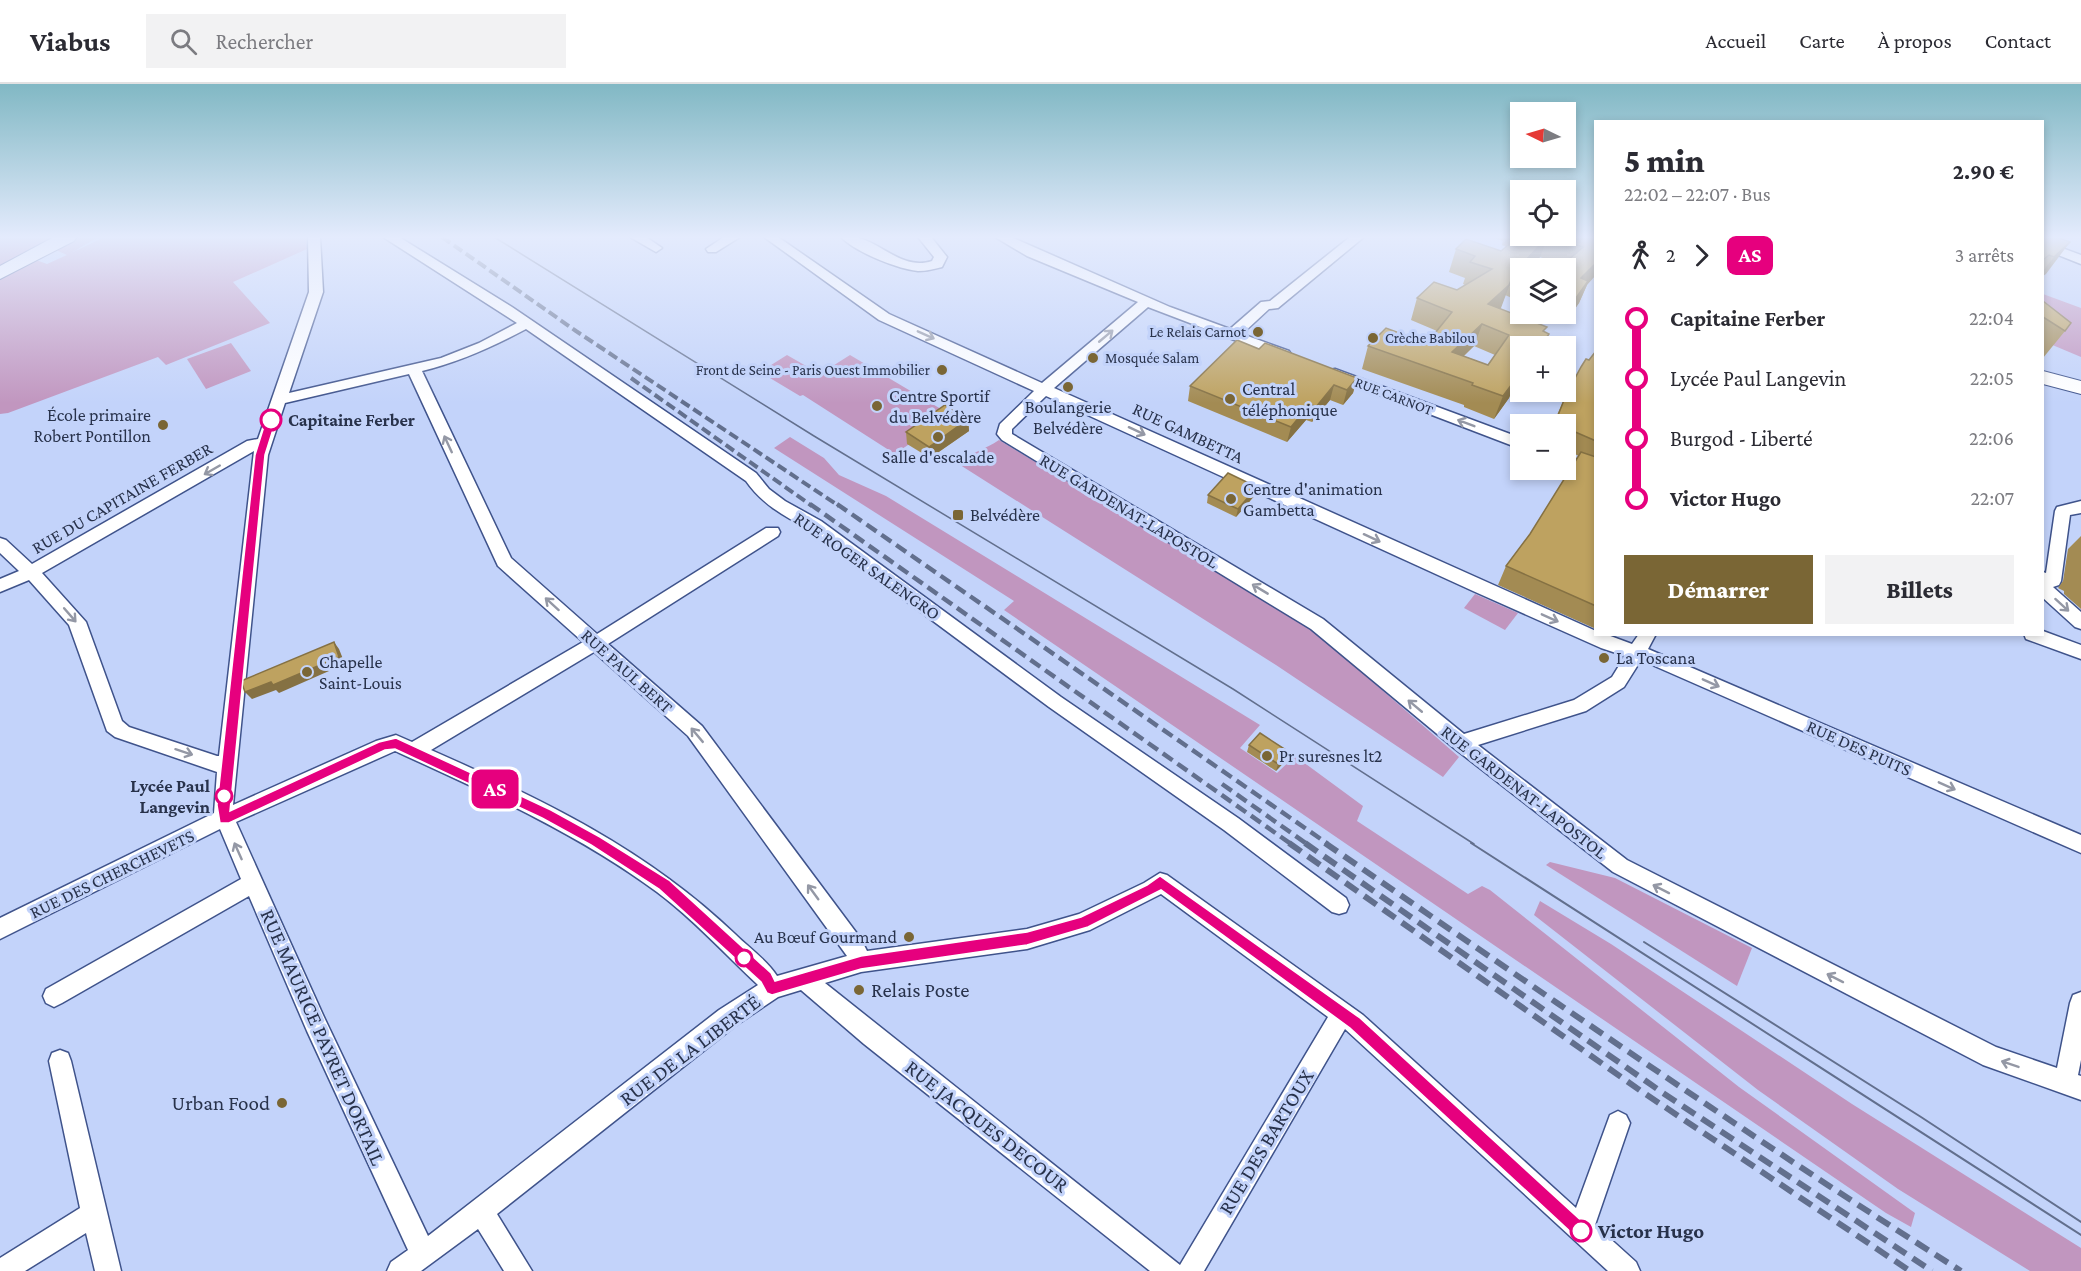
<!DOCTYPE html>
<html lang="fr">
<head>
<meta charset="utf-8">
<style>
  body { margin:0; font-family:"Crimson Pro",serif; background:#f2f2f3; color:#2b2b33; height:100vh; display:flex; flex-direction:column; font-size:22px; white-space:nowrap }
  * { box-sizing:border-box; margin:0 }
  p { font-size:20px; color:#7c7c81 }
  .icon { flex:none; width:33px; height:33px; fill:none; stroke:currentColor; stroke-width:2; stroke-linecap:round; stroke-linejoin:round }
  .map { position:relative; flex:1; overflow:hidden }
  .details { position:absolute; left:1594px; top:36px; width:450px; height:516px; display:flex; flex-direction:column; background:#fff; border-radius:0px; box-shadow:0 3px 9px #0003 }
  .details>* { flex:none }
  .badge { padding:0 12px; border-radius:9px; font-size:21px; line-height:39px }
  .needle { width:39px; rotate:275deg }
  .fabs { position:absolute; left:1510px; top:18px; display:grid; gap:12px }
  .fabs a { display:grid; place-items:center; width:66px; height:66px; border-radius:0px; background:#fff; box-shadow:0 3px 9px #0003; font-size:30px }
  .map>.badge { position:absolute; translate:-50% -50%; box-shadow:0 0 0 3px #fff }
  .legs { display:flex; align-items:center; gap:9px; height:66px; padding:0 30px; font-size:20px }
  .legs p { margin-inline-start:auto }
  .summary { display:flex; align-items:center; justify-content:space-between; height:102px; padding:0 30px }
  h1 { font-size:33px; font-weight:800; line-height:45px }
  .button { display:flex; gap:12px; margin-top:auto; padding:12px 30px }
  .button a { flex:1; height:69px; border-radius:0px; background:#7a6635; color:#fff; font-size:24px; font-weight:800; line-height:69px; text-align:center }
  .button a+a { background:#f2f2f3; color:#2b2b33 }
  ul { padding:0 30px; list-style:none }
  li { display:flex; align-items:center; gap:21px; height:60px; font-size:22px }
  li i { display:grid; place-items:center; width:9px; height:100%; margin:0 8px; background:currentColor }
  li i::after { content:''; width:15px; height:15px; margin:-8px; border:4px solid; border-radius:50%; background:#fff }
  li p { margin-inline-start:auto }
  li:first-child i { background:linear-gradient(#0000 50%,currentColor 0) }
  li:last-child i { background:linear-gradient(currentColor 50%,#0000 0) }
  header { display:flex; align-items:center; gap:36px; box-sizing:border-box; height:84px; padding:0 30px; background:#fff; border-bottom:2px solid #e1e1e2 }
  header strong { font-size:28px }
  nav { display:flex; gap:33px; margin-inline-start:auto; font-size:21px }
  .search { width:420px; height:54px; background:#f2f2f3; display:flex; align-items:center; gap:15px; box-sizing:border-box; padding:0 21px; border-radius:0px; color:#7c7c81; font-size:22px }
  .map>svg:first-child { display:block }
</style>
</head>
<body>
<header>
<strong>Viabus</strong>
<div class="search"><svg class="icon" aria-label="search" viewBox="0 0 24 24"><circle cx="10" cy="10" r="6"/><path d="M15 15l6 6"/></svg>Rechercher</div>
<nav><a>Accueil</a><a>Carte</a><a>À propos</a><a>Contact</a></nav>
</header>
<div class="map">
<svg width="2081" height="1187" viewBox="0 0 2081 1187">
  <rect width="100%" height="100%" fill="#c3d3fa"/>
  <g fill="#c196bf">
    <path d="M0,153H58L0,184Z"/>
    <path d="M79,153H98L73,168L105,153H306L307,165L233,198L270,239L166,281L158,273L8,329L0,330V195L36,176L47,180L67,171L56,166Z"/>
    <path d="M2043,210L2081,224V273L2043,257Z"/>
    <path d="M231,259L251,287L206,305L187,275Z"/>
    <path d="M787,271L820,290L850,271L951,331L895,370L803,311L800,312L760,288Z"/>
    <path d="M790,353L824,374L839,391L886,412L1260,641L1240,664L1277,689L1295,672L1363,722L1357,737L1468,810L1482,802L1490,806L1739,1003L1915,1129L1911,1143L1886,1129L1004,526L1014,517L774,364Z"/>
    <path d="M999,356L1312,545L1459,673L1443,693L1276,581L957,379C970,369 986,365 999,356Z"/>
    <path d="M1475,510L1518,529L1505,546L1464,524Z"/>
    <path d="M1550,778L1615,794L1752,864L1737,902L1546,781Z"/>
    <path d="M1540,817L1611,860L1852,1020L2081,1164V1187H2030L1898,1105L1758,1006L1534,831Z"/>
  </g>
  <g fill="none" stroke-linecap="round" stroke-linejoin="round">
    <defs>
      <g id="street">
        <path d="M308,153H320L323,208L289,309L441,274L479,259L517,239L383,153H399L512,223L756,389L769,405L785,417L821,437L1061,613L1238,734L1346,814L1349,821L1346,828L1339,830L1332,828L1224,746L1049,623L809,445C785,433 762,420 746,397L526,245C492,263 459,278 422,287L511,474L597,550L766,444H778L780,448L778,452L608,560L702,642L861,855L867,867L1027,845L1079,830L1144,799L1160,789L1167,791L1363,931L1576,1124L1610,1031L1618,1027L1626,1031L1630,1039L1595,1141L1636,1178L1640,1187H1608L1345,945L1204,1187H1150L864,960L801,906L778,913L735,942L497,1130L532,1187H504L478,1145L421,1187H387L391,1178L408,1166L307,947L249,812L62,919L54,923L46,919L43,912L46,905L241,795L220,745L0,855V834L214,729L217,688L115,653L107,647L69,541L29,496L0,508V495L19,487L0,469V454L6,456L32,480L247,357L258,355L309,208ZM409,290L498,482L583,558L412,658L396,651L376,657L233,721L268,371L285,319ZM254,367L219,672H217L129,643L122,637L86,538L42,489ZM594,568L688,652L847,872L777,892C767,876 748,863 735,850C646,765 542,715 431,666ZM395,667C485,708 577,749 657,808C693,835 725,870 758,901L719,926L428,1152L323,931L236,738ZM1161,810L1328,933L1180,1181L825,899L861,888L1027,865L1090,846Z"/>
        <path d="M630,153H646L662,164L656,168Z"/>
        <path d="M724,153H740L716,168H708L706,165Z"/>
        <path d="M764,153H778L889,230L1042,299L1138,218L1027,172L995,153H1011L1170,223L1230,245L1261,218L1270,217L1350,153H1364L1278,224L1269,225L1242,250L1289,267L1291,270L1289,273H1279L1148,223L1054,304L1596,547V550H1605L1632,560L1639,550H1656L1648,565L2081,751V769L1641,576L1624,603L1586,627L1478,661L1627,776L1996,963L2057,984L2070,919L2073,911L2081,908V976L2078,991L2081,992V1016L1983,981L1613,788L1454,664L1311,545L1002,356L997,350L1000,340L1034,307L879,236ZM1046,312L1473,507L1601,564L1625,572L1612,593L1574,616L1464,650L1323,535L1012,350V345Z"/>
        <path d="M841,153C845,153 851,152 855,153C880,157 902,187 932,177L934,173L918,153H931L947,173L942,183C934,185 927,187 918,187C898,185 855,168 841,153Z"/>
        <path d="M2043,157L2081,171V180L2043,165Z"/>
        <path d="M1335,285L1521,354V365L1330,292L1328,289L1330,286Z"/>
        <path d="M1566,372L1596,382V393L1566,383Z"/>
        <path d="M2081,417V429L2070,431L2061,497L2059,501L2053,503L2081,528V545L2075,543L2043,514V488L2046,489L2055,427L2057,423Z"/>
        <path d="M2043,547L2081,561V575L2026,555L2024,550H2043Z"/>
        <path d="M60,966L68,969L71,977L121,1187H95L86,1149L25,1187H0V1174L80,1124L49,977L52,969Z"/>
      </g>
      <g id="secondary">
        <path d="M54,153H77L74,157L0,195V182Z"/>
        <path d="M2043,287L2081,297V310L2043,300Z"/>
      </g>
    </defs>
    <use href="#street" stroke="#3f538b" stroke-width="3"/>
    <use href="#secondary" stroke="#3f538b" stroke-width="2"/>
    <use href="#street" fill="#fff" fill-rule="evenodd"/>
    <use href="#secondary" fill="#fff" fill-rule="evenodd"/>
    <path stroke="#626f8d" stroke-width="1.5" d="M494,153L814,352L1233,605L1474,760"/>
    <g stroke="#626f8d" stroke-width="2">
      <path d="M1471,759L2081,1151"/>
      <path d="M1644,858L1921,1033L2081,1138"/>
    </g>
    <g stroke="#626f8d" stroke-width="4" stroke-dasharray="10 4.5" stroke-linecap="butt">
      <path d="M442,153L576,247L839,422"/>
      <path d="M631,294L812,422"/>
    </g>
    <g stroke="#626f8d" stroke-width="4.5" stroke-dasharray="12 6" stroke-linecap="butt">
      <path d="M810,420L1291,760"/>
      <path d="M837,420L1328,760"/>
      <path d="M1222,700L1307,760"/>
    </g>
    <g stroke="#626f8d" stroke-width="6" stroke-dasharray="15 8" stroke-linecap="butt">
      <path d="M1289,759L1641,1007L1910,1187"/>
      <path d="M1305,759L1663,1009L1932,1187"/>
      <path d="M1325,759C1535,904 1745,1050 1961,1187"/>
    </g>
  </g>
  <g fill="#a38b53" fill-rule="evenodd">
    <path d="M1491,153H1596L1587,201L1579,219L1567,236L1550,230H1566V184L1563,181L1540,173L1536,178L1521,184V218L1505,211L1500,225L1549,250L1544,262H1521V287L1518,292L1509,314L1494,335L1464,323V321L1362,285L1368,262L1427,259L1437,247L1411,236L1417,214L1457,206L1465,201L1463,200L1465,194L1449,188L1456,165L1501,167L1507,163L1502,161L1503,157ZM1474,262L1495,271L1488,281L1464,272Z"/>
    <path d="M2043,153L2070,158L2043,192Z"/>
    <path d="M2043,217L2065,247L2043,274Z"/>
    <path d="M1259,265L1357,294L1353,309L1343,321L1330,316L1312,338L1306,336L1287,358L1188,317L1190,302Z"/>
    <path d="M1596,267V545L1498,501L1506,482L1530,450L1579,372L1566,366V340H1553L1566,311Z"/>
    <path d="M968,335L969,347L930,374L907,360L906,348Z"/>
    <path d="M1257,403L1256,410L1236,433L1207,419L1208,411Z"/>
    <path d="M2081,452V525L2064,510V507L2058,504L2063,497L2068,465Z"/>
    <path d="M1249,661L1287,675L1276,687L1247,668Z"/>
  </g>
  <g fill="#857143">
    <path d="M1547,153H1548L1540,173L1530,184L1527,175Z"/>
    <path d="M2070,158L2046,190L2043,192V187L2054,173Z"/>
    <path d="M1596,179V191L1587,201L1579,219L1567,236L1576,214L1581,194Z"/>
    <path d="M1514,189L1501,224L1482,241L1474,262L1444,290L1452,268L1488,220Z"/>
    <path d="M1549,250L1544,262H1539H1540Z"/>
    <path d="M1521,277V287L1503,312L1512,289Z"/>
    <path d="M1518,292L1509,314L1494,335L1503,312Z"/>
    <path d="M1357,294L1353,309L1343,321L1347,306Z"/>
    <path d="M1334,301L1330,316L1312,338L1316,323Z"/>
    <path d="M1310,320L1306,336L1287,358L1291,343Z"/>
    <path d="M968,335L969,347L930,374L929,363Z"/>
    <path d="M1257,403L1256,410L1236,433L1238,425Z"/>
    <path d="M334,558L339,565L345,580L279,609L276,606L252,615L245,608Z"/>
    <path d="M1289,668L1287,675L1276,687L1278,680Z"/>
  </g>
  <g fill="#bea260" stroke="#857143" stroke-width="1.5" fill-rule="evenodd">
    <path d="M1518,153H1547L1527,175L1554,184H1521V192L1514,189L1509,201L1488,220L1547,243L1543,247L1549,250L1540,262L1533,260L1531,262H1521V277L1512,289L1518,292L1503,312L1472,301L1473,299L1368,262L1386,244L1427,259L1452,228L1417,214L1434,198L1457,206L1492,185L1470,178L1475,172L1456,165L1466,155L1501,167ZM1482,240L1509,251L1488,281L1452,268Z"/>
    <path d="M1554,153H1596V179L1581,194L1588,197L1576,214L1566,210V184H1559L1583,163Z"/>
    <path d="M2043,153H2057L2070,158L2054,173L2049,171L2043,176Z"/>
    <path d="M2043,217L2071,239L2065,247L2043,233Z"/>
    <path d="M1237,256L1259,265L1265,259L1357,294L1347,306L1334,301L1316,323L1310,320L1291,343L1190,302Z"/>
    <path d="M1596,267V357L1566,344V340H1559L1555,339L1566,311L1581,283L1586,275L1589,276Z"/>
    <path d="M945,321L968,335L929,363L906,348Z"/>
    <path d="M1581,368L1596,373V522L1506,482L1530,450Z"/>
    <path d="M1228,389L1257,403L1238,425L1208,411Z"/>
    <path d="M334,558L339,573L273,601L271,598L245,608L241,597Z"/>
    <path d="M1260,649L1289,668L1278,680L1249,661Z"/>
  </g>
  <defs><path id="oneway-shaft" d="M-6 0H5M1.5-3L5.5 0L1.5 3" fill="none" stroke-width="1.6" stroke-linecap="round" stroke-linejoin="round" transform="scale(1.5)"/></defs>
  <g stroke="#9498a5">
    <use href="#oneway-shaft" transform="translate(926 251) rotate(24)"/>
    <use href="#oneway-shaft" transform="translate(1106 252) rotate(-40)"/>
    <use href="#oneway-shaft" transform="translate(1466 339) rotate(-159)"/>
    <use href="#oneway-shaft" transform="translate(1137 347) rotate(25)"/>
    <use href="#oneway-shaft" transform="translate(448 360) rotate(-115)"/>
    <use href="#oneway-shaft" transform="translate(212 386) rotate(150)"/>
    <use href="#oneway-shaft" transform="translate(1372 454) rotate(25)"/>
    <use href="#oneway-shaft" transform="translate(1260 505) rotate(-149)"/>
    <use href="#oneway-shaft" transform="translate(552 520) rotate(-138)"/>
    <use href="#oneway-shaft" transform="translate(2062 521) rotate(42)"/>
    <use href="#oneway-shaft" transform="translate(70 531) rotate(49)"/>
    <use href="#oneway-shaft" transform="translate(1550 534) rotate(24)"/>
    <use href="#oneway-shaft" transform="translate(1711 599) rotate(24)"/>
    <use href="#oneway-shaft" transform="translate(1415 622) rotate(-140)"/>
    <use href="#oneway-shaft" transform="translate(697 651) rotate(-130)"/>
    <use href="#oneway-shaft" transform="translate(184 668) rotate(18)"/>
    <use href="#oneway-shaft" transform="translate(1947 702) rotate(24)"/>
    <use href="#oneway-shaft" transform="translate(238 767) rotate(-114)"/>
    <use href="#oneway-shaft" transform="translate(1661 805) rotate(-153)"/>
    <use href="#oneway-shaft" transform="translate(813 808) rotate(-126)"/>
    <use href="#oneway-shaft" transform="translate(1835 894) rotate(-153)"/>
    <use href="#oneway-shaft" transform="translate(2010 980) rotate(-161)"/>
  </g>
  <linearGradient id="sky" x2="0" y2="1"><stop stop-color="#81b8c4"/><stop offset="0.48" stop-color="#e4ebfd"/><stop offset="1" stop-color="#e4ebfd" stop-opacity="0"/></linearGradient>
  <rect width="2081" height="319" fill="url(#sky)"/>
  <path fill="#e6007e" stroke="#fff" stroke-width="1.5" d="M271,333L276,336L265,371L230,727L379,658L396,654L551,726L600,753L669,796L771,889L775,897L861,872L1027,848L1081,833L1147,801L1160,792L1360,934L1586,1141L1589,1147L1586,1152L1581,1155L1575,1152L1350,944L1161,806L1088,843L1027,861L861,885L772,911L767,909L761,898L659,805L591,761L542,734L395,665L385,666L229,739H220L217,721L255,371L266,336Z"/>
  <g fill="#7a6635" stroke="#c3d3fa" stroke-width="2">
    <circle cx="1258" cy="248" r="6"/>
    <circle cx="1373" cy="254" r="6"/>
    <circle cx="1093" cy="274" r="6"/>
    <circle cx="942" cy="286" r="6"/>
    <circle cx="1068" cy="303" r="6"/>
    <circle cx="1230" cy="315" r="6"/>
    <circle cx="877" cy="322" r="6"/>
    <circle cx="163" cy="341" r="6"/>
    <circle cx="938" cy="353" r="6"/>
    <circle cx="1231" cy="415" r="6"/>
    <rect x="952" y="425" width="12" height="12" rx="3"/>
    <circle cx="1604" cy="574" r="6"/>
    <circle cx="307" cy="588" r="6"/>
    <circle cx="1267" cy="672" r="6"/>
    <circle cx="909" cy="853" r="6"/>
    <circle cx="859" cy="906" r="6"/>
    <circle cx="282" cy="1019" r="6"/>
  </g>
  <g fill="#fff" stroke="#e6007e" stroke-width="3">
    <circle cx="271" cy="336" r="10"/>
    <circle cx="224" cy="712" r="8"/>
    <circle cx="744" cy="874" r="8"/>
    <circle cx="1581" cy="1147" r="10"/>
  </g>
  <g text-anchor="middle" stroke-width="6" stroke-linejoin="round" paint-order="stroke">
    <g font-size="15" fill="#28324b" stroke="#c3d3fa" text-anchor="end">
      <text x="1246" y="253">Le Relais Carnot</text>
      <text x="1385" y="259" text-anchor="start">Crèche Babilou</text>
      <text x="1105" y="279" text-anchor="start">Mosquée Salam</text>
      <text x="930" y="291">Front de Seine - Paris Ouest Immobilier</text>
    </g>
    <g font-size="15" fill="#28324b" stroke="#c3d3fa">
      <text transform="translate(1394 312) rotate(21)" y="5">RUE CARNOT</text>
    </g>
    <g font-size="18" fill="#28324b" stroke="#c3d3fa" text-anchor="start">
      <text x="1242" y="311">Central<tspan x="1242" dy="21">téléphonique</tspan></text>
      <text x="889" y="318">Centre Sportif<tspan x="889" dy="21">du Belvédère</tspan></text>
      <text x="1068" y="329" text-anchor="middle">Boulangerie<tspan x="1068" dy="21">Belvédère</tspan></text>
      <text x="151" y="337" text-anchor="end">École primaire<tspan x="151" dy="21">Robert Pontillon</tspan></text>
      <text x="938" y="379" text-anchor="middle">Salle d'escalade</text>
      <text x="1243" y="411">Centre d'animation<tspan x="1243" dy="21">Gambetta</tspan></text>
      <text x="970" y="437">Belvédère</text>
      <text x="1616" y="580">La Toscana</text>
      <text x="319" y="584">Chapelle<tspan x="319" dy="21">Saint-Louis</tspan></text>
      <text x="1279" y="678">Pr suresnes lt2</text>
      <text x="897" y="859" text-anchor="end">Au Bœuf Gourmand</text>
    </g>
    <g font-size="18" font-weight="bold" fill="#28324b" stroke="#c3d3fa" text-anchor="start">
      <text x="288" y="342">Capitaine Ferber</text>
      <text x="210" y="708" text-anchor="end">Lycée Paul<tspan x="210" dy="21">Langevin</tspan></text>
    </g>
    <g font-size="18" fill="#28324b" stroke="#c3d3fa">
      <text transform="translate(1188 349) rotate(25)" y="6">RUE GAMBETTA</text>
      <text transform="translate(122 414) rotate(-30)" y="6">RUE DU CAPITAINE FERBER</text>
      <text transform="translate(1129 427) rotate(31)" y="6">RUE GARDENAT-LAPOSTOL</text>
      <text transform="translate(867 482) rotate(35)" y="6">RUE ROGER SALENGRO</text>
      <text transform="translate(627 587) rotate(42)" y="6">RUE PAUL BERT</text>
      <text transform="translate(1859 664) rotate(24)" y="6">RUE DES PUITS</text>
      <text transform="translate(1524 708) rotate(38)" y="6">RUE GARDENAT-LAPOSTOL</text>
      <text transform="translate(112 790) rotate(-26)" y="6">RUE DES CHERCHEVETS</text>
    </g>
    <g font-size="21" fill="#28324b" stroke="#c3d3fa" text-anchor="start">
      <text x="871" y="913">Relais Poste</text>
      <text x="270" y="1026" text-anchor="end">Urban Food</text>
    </g>
    <g font-size="21" fill="#28324b" stroke="#c3d3fa">
      <text transform="translate(323 953) rotate(66)" y="7">RUE MAURICE PAYRET DORTAIL</text>
      <text transform="translate(690 966) rotate(-37)" y="7">RUE DE LA LIBERTÉ</text>
      <text transform="translate(987 1042) rotate(38)" y="7">RUE JACQUES DECOUR</text>
      <text transform="translate(1266 1058) rotate(-59)" y="7">RUE DES BARTOUX</text>
    </g>
    <g font-size="21" font-weight="bold" fill="#28324b" stroke="#c3d3fa" text-anchor="start">
      <text x="1598" y="1154">Victor Hugo</text>
    </g>
  </g>
</svg>
<div class="fabs">
<a><svg class="needle" viewBox="-14 -14 28 28"><path d="M0-13l5 13h-10z" fill="#e53935"/><path d="M0 13l5-13h-10z" fill="#7c7c81"/></svg></a>
<a><svg class="icon" aria-label="locate" viewBox="0 0 24 24"><circle cx="12" cy="12" r="6"/><path d="M12 2v4M12 18v4M2 12h4M18 12h4"/></svg></a>
<a><svg class="icon" aria-label="layers" viewBox="0 0 24 24"><path d="M12 4l9 5-9 5-9-5zM3 14l9 5 9-5"/></svg></a>
<a>+</a>
<a>−</a>
</div>
<b class="badge" style="left:495px;top:705px;background:#e6007e;color:#fff">AS</b>
<section class="details">
<div class="summary"><div><h1>5 min</h1><p>22:02 – 22:07 · Bus</p></div><b>2.90 €</b></div>
<div class="legs"><svg class="icon" aria-label="walk" viewBox="0 0 24 24"><circle cx="13" cy="4" r="2"/><path d="M13 8l-2 6 4 7M11 14l-3 7M7 12l3-4h3l4 4"/></svg>2<svg class="icon" aria-label="forward" viewBox="0 0 24 24"><path d="M9 5l7 7-7 7"/></svg><b class="badge" style="background:#e6007e;color:#fff">AS</b><p>3 arrêts</p></div>
<ul>
<li><i style="color:#e6007e"></i><b>Capitaine Ferber</b><p>22:04</p></li>
<li><i style="color:#e6007e"></i><span>Lycée Paul Langevin</span><p>22:05</p></li>
<li><i style="color:#e6007e"></i><span>Burgod - Liberté</span><p>22:06</p></li>
<li><i style="color:#e6007e"></i><b>Victor Hugo</b><p>22:07</p></li>
</ul>
<div class="button"><a>Démarrer</a><a>Billets</a></div>
</section>
</div>
</body>
</html>
